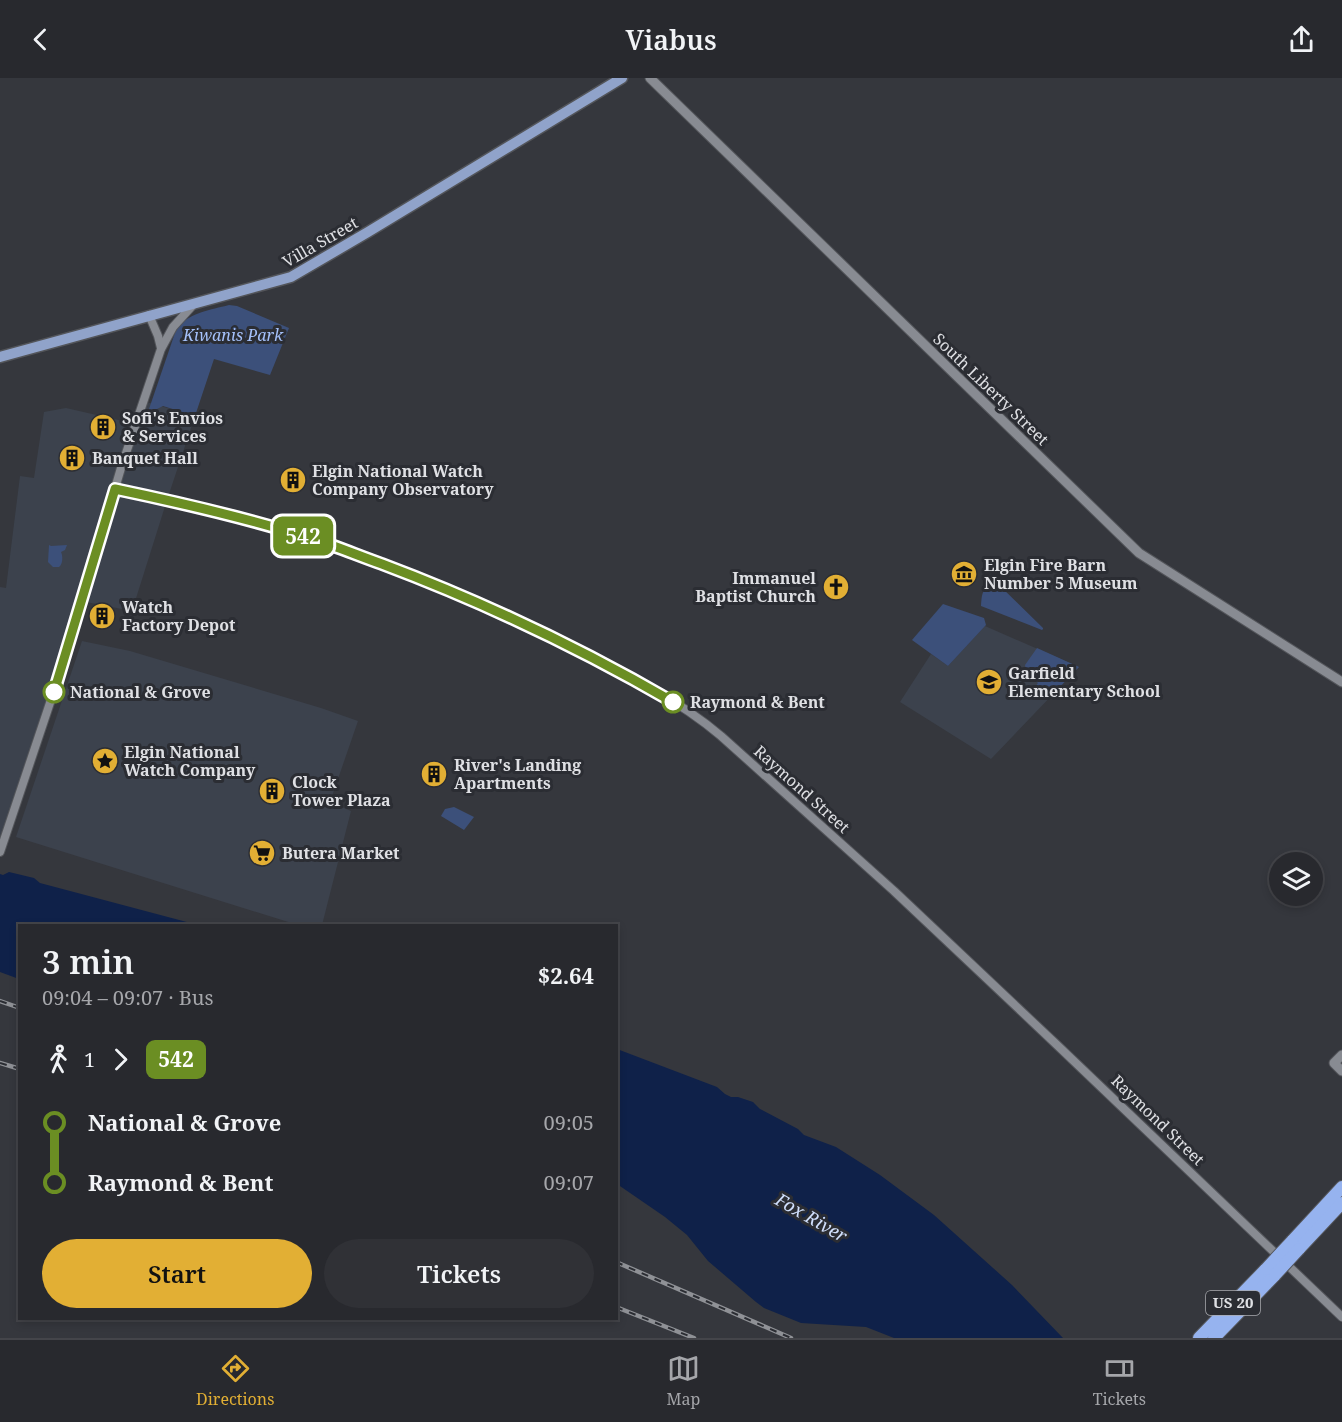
<!DOCTYPE html>
<html lang="en">
<head>
<meta charset="utf-8">
<style>
  body { margin:0; font-family:"Noto Serif",serif; background:#303136; color:#f1f3f6; height:100vh; display:flex; flex-direction:column; font-size:22px; white-space:nowrap }
  * { box-sizing:border-box; margin:0 }
  p { font-size:20px; color:#a5a6aa }
  .icon { flex:none; width:33px; height:33px; fill:none; stroke:currentColor; stroke-width:2; stroke-linecap:round; stroke-linejoin:round }
  .map { position:relative; flex:1; overflow:hidden }
  .panel { position:absolute; left:18px; top:846px; width:600px; height:396px; display:flex; flex-direction:column; background:#28292e; border-radius:0px; box-shadow:0 3px 9px #0003,0 0 0 2px #44454a }
  .panel>* { flex:none }
  .badge { padding:0 12px; border-radius:9px; font-size:21px; line-height:39px }
  .tools { position:absolute; left:1269px; top:774px; display:grid; gap:12px }
  .tools a { display:grid; place-items:center; width:54px; height:54px; border-radius:50%; background:#28292e; box-shadow:0 3px 9px #0003,0 0 0 2px #44454a; font-size:30px }
  .map>.badge { position:absolute; translate:-50% -50%; box-shadow:0 0 0 3px #fff }
  .legs { display:flex; align-items:center; gap:9px; height:66px; padding:0 24px; font-size:20px }
  .legs p { margin-inline-start:auto }
  .summary { display:flex; align-items:center; justify-content:space-between; height:102px; padding:0 24px }
  h1 { font-size:33px; font-weight:600; line-height:45px }
  .action { display:flex; gap:12px; margin-top:auto; padding:12px 24px }
  .action a { flex:1; height:69px; border-radius:36px; background:#e2af34; color:#111; font-size:24px; font-weight:600; line-height:69px; text-align:center }
  .action a+a { background:#303136; color:#f1f3f6 }
  ul { padding:0 24px; list-style:none }
  li { display:flex; align-items:center; gap:21px; height:60px; font-size:22px }
  li i { display:grid; place-items:center; width:9px; height:100%; margin:0 8px; background:currentColor }
  li i::after { content:''; width:15px; height:15px; margin:-8px; border:4px solid; border-radius:50%; background:#28292e }
  li p { margin-inline-start:auto }
  li:first-child i { background:linear-gradient(#0000 50%,currentColor 0) }
  li:last-child i { background:linear-gradient(currentColor 50%,#0000 0) }
  header { display:flex; justify-content:space-between; align-items:center; height:78px; padding:0 24px; background:#28292e; font-size:27px; font-weight:600 }
  .tabs { display:flex; justify-content:space-around; align-items:center; height:84px; border-top:2px solid #44454a; background:#28292e; font-size:16px; color:#a5a6aa }
  .tabs a { display:grid; justify-items:center; gap:3px }
  .tabs .current { color:#e2af34 }
  .map>svg:first-child { display:block }
</style>
</head>
<body>
<header><svg class="icon" aria-label="back" viewBox="0 0 24 24"><path d="M15 5l-7 7 7 7"/></svg>Viabus<svg class="icon" aria-label="share" viewBox="0 0 24 24"><path d="M12 15V3M7 8l5-5 5 5M5 13v7h14v-7"/></svg></header>
<div class="map">
<svg width="1342" height="1260" viewBox="0 0 1342 1260">
  <rect width="100%" height="100%" fill="#35373d"/>
  <g fill="#3c424d">
    <path d="M143,323L195,338L167,422L132,533L81,523L6,759L0,758V509L6,510L20,398L34,400L44,334L66,330L136,346Z"/>
    <path d="M985,548L1079,589L991,681L900,624L931,576L948,588Z"/>
    <path d="M82,563L130,573L321,630L358,643L330,724L351,733L322,847H298L16,759Z"/>
  </g>
  <g fill="#3c507a">
    <path d="M229,227L237,228L289,250L270,297L214,281L195,338L163,328L155,332L149,331L177,249C192,234 210,232 229,227Z"/>
    <path d="M49,467L51,468L67,467L65,472L61,474C63,478 63,486 59,489H53L48,484Z"/>
    <path d="M997,505L1043,550V551L1042,552L981,528C982,513 982,511 997,505Z"/>
    <path d="M943,526L984,540L986,547L948,588L912,562Z"/>
    <path d="M1037,570L1079,589L1053,616L1047,613L1036,618L1032,613L1038,605L1026,593L1025,587Z"/>
    <path d="M454,729L474,739L464,752L441,738L445,731Z"/>
  </g>
  <g fill="#0f2149">
    <path d="M9,794L34,800L40,805L198,847L20,848L19,901L0,894V796L3,797Z"/>
    <path d="M617,971L717,1009L725,1016L731,1019H738L753,1024L760,1031L798,1051L804,1057L836,1069L880,1097L934,1137L1012,1207L1063,1260H894L866,1249L801,1245L764,1230L756,1224L708,1183L687,1157L665,1139L617,1106Z"/>
  </g>
  <g fill="none" stroke-linecap="round" stroke-linejoin="round">
    <defs>
      <g id="tertiary">
        <path d="M149,237L158,258L161,270"/>
        <path d="M115,411C182,425 248,440 313,461C333,467 353,476 373,483C437,507 499,534 561,564C616,591 674,618 721,658L894,813L1056,966L1342,1239"/>
        <path d="M0,774L63,586L121,390L161,271L173,249L194,226"/>
      </g>
      <g id="secondary">
        <path d="M650,0L1139,475L1342,604"/>
        <path d="M1342,977L1334,985L1342,993"/>
      </g>
      <path id="primary" d="M0,279L291,199L368,154L622,0"/>
      <g id="motorway">
        <path d="M1292,1163L1342,1109"/>
        <path d="M1299,1171L1342,1125"/>
        <path d="M1199,1260L1266,1191"/>
        <path d="M1214,1260L1275,1197"/>
      </g>
    </defs>
    <use href="#tertiary" stroke="#53555a" stroke-width="10"/>
    <use href="#secondary" stroke="#53555a" stroke-width="11"/>
    <use href="#primary" stroke="#53555a" stroke-width="13"/>
    <use href="#motorway" stroke="#53555a" stroke-width="14"/>
    <use href="#tertiary" stroke="#888b92" stroke-width="8"/>
    <use href="#secondary" stroke="#888b92" stroke-width="9"/>
    <use href="#primary" stroke="#90a3ca" stroke-width="10"/>
    <use href="#motorway" stroke="#96b3ef" stroke-width="12"/>
    <defs>
      <g id="rail">
        <path d="M0,923L20,930"/>
        <path d="M0,985L20,991"/>
        <path d="M616,1184L791,1260"/>
        <path d="M616,1229L694,1260"/>
      </g>
    </defs>
    <use href="#rail" stroke="#8f9196" stroke-width="4.5"/>
    <use href="#rail" stroke="#2b2d33" stroke-width="2" stroke-dasharray="7" stroke-linecap="butt"/>
    <defs>
      <g id="motorway-bridge">
        <path d="M1266,1191L1292,1163"/>
        <path d="M1275,1197L1299,1171"/>
      </g>
    </defs>
    <use href="#motorway-bridge" stroke="#53555a" stroke-width="14" stroke-linecap="butt"/>
    <use href="#motorway-bridge" stroke="#96b3ef" stroke-width="12"/>
  </g>
  <g fill="none" stroke-linecap="round" stroke-linejoin="round">
    <defs>
      <path id="line-1" d="M54,614L115,411C182,425 248,440 313,461C336,468 359,478 382,486C483,524 580,570 673,624"/>
    </defs>
    <use href="#line-1" stroke="#fff" stroke-width="14"/>
    <use href="#line-1" stroke="#6b8e23" stroke-width="9"/>
  </g>
  <defs>
    <symbol id="building-disc" viewBox="-11 -11 22 22"><circle r="9.5" fill="#e2af34" stroke="#2b2d33"/><path d="M-4-6H4V6H1V3H-1V6H-4ZM-2.5-4.3h1.7v1.8h-1.7ZM.8-4.3h1.7v1.8H.8ZM-2.5-1h1.7V.8h-1.7ZM.8-1h1.7V.8H.8Z" fill="#111"/></symbol>
    <symbol id="museum-disc" viewBox="-11 -11 22 22"><circle r="9.5" fill="#e2af34" stroke="#2b2d33"/><path d="M0-6L6-3V-2H-6V-3ZM-5-1h2V3h-2ZM-1-1h2V3h-2ZM3-1h2V3H3ZM-6 4H6V6H-6Z" fill="#111"/></symbol>
    <symbol id="church-disc" viewBox="-11 -11 22 22"><circle r="9.5" fill="#e2af34" stroke="#2b2d33"/><path d="M-1.2-6h2.4v3.5h3.3v2.4h-3.3V6h-2.4V-.1h-3.3v-2.4h3.3Z" fill="#111"/></symbol>
    <symbol id="school-disc" viewBox="-11 -11 22 22"><circle r="9.5" fill="#e2af34" stroke="#2b2d33"/><path d="M0-5L7-2L0 1L-7-2ZM-4 1L0 2.5L4 1V4Q0 6-4 4Z" fill="#111"/></symbol>
    <symbol id="sight-disc" viewBox="-11 -11 22 22"><circle r="9.5" fill="#e2af34" stroke="#2b2d33"/><path d="M0-6L1.8-2.2L6-1.7L2.9 1.2L3.7 5.4L0 3.3L-3.7 5.4L-2.9 1.2L-6-1.7L-1.8-2.2Z" fill="#111"/></symbol>
    <symbol id="supermarket-disc" viewBox="-11 -11 22 22"><circle r="9.5" fill="#e2af34" stroke="#2b2d33"/><path d="M-6-5.5h2.5l.6 2H6L4.5 2H-2.5L-4.4-4H-6ZM-1.5 3.2a1.3 1.3 0 1 0 .1 0ZM3 3.2a1.3 1.3 0 1 0 .1 0Z" fill="#111"/></symbol>
  </defs>
  <g fill-rule="evenodd">
    <use href="#building-disc" x="88" y="334" width="30" height="30"/>
    <use href="#building-disc" x="57" y="365" width="30" height="30"/>
    <use href="#building-disc" x="278" y="387" width="30" height="30"/>
    <use href="#museum-disc" x="949" y="481" width="30" height="30"/>
    <use href="#church-disc" x="821" y="494" width="30" height="30"/>
    <use href="#building-disc" x="87" y="523" width="30" height="30"/>
    <use href="#school-disc" x="974" y="589" width="30" height="30"/>
    <use href="#sight-disc" x="90" y="668" width="30" height="30"/>
    <use href="#building-disc" x="419" y="681" width="30" height="30"/>
    <use href="#building-disc" x="257" y="698" width="30" height="30"/>
    <use href="#supermarket-disc" x="247" y="760" width="30" height="30"/>
  </g>
  <g fill="#fff" stroke="#6b8e23" stroke-width="3">
    <circle cx="54" cy="614" r="10"/>
    <circle cx="673" cy="624" r="10"/>
  </g>
  <g text-anchor="middle" stroke-width="6" stroke-linejoin="round" paint-order="stroke">
    <rect fill="#2b2d33" stroke="#a9aaaf" stroke-width="1.5" x="1206" y="1213" width="54" height="24" rx="4.5"/>
    <g font-size="15" font-weight="bold" fill="#dfe0e4">
      <text x="1233" y="1230">US 20</text>
    </g>
    <g font-size="16" fill="#dfe0e4" stroke="#2b2d33">
      <text transform="translate(320 164) rotate(-30)" y="6">Villa Street</text>
      <text transform="translate(991 311) rotate(44)" y="6">South Liberty Street</text>
      <text transform="translate(802 711) rotate(42)" y="6">Raymond Street</text>
      <text transform="translate(1158 1042) rotate(44)" y="6">Raymond Street</text>
    </g>
    <g font-size="16" font-style="italic" fill="#a5c1fa" stroke="#2b2d33">
      <text x="233" y="263">Kiwanis Park</text>
    </g>
    <g font-size="16" font-weight="bold" fill="#dfe0e4" stroke="#2b2d33" text-anchor="start">
      <text x="122" y="346">Sofi's Envios<tspan x="122" dy="18">&amp; Services</tspan></text>
      <text x="92" y="386">Banquet Hall</text>
      <text x="312" y="399">Elgin National Watch<tspan x="312" dy="18">Company Observatory</tspan></text>
      <text x="984" y="493">Elgin Fire Barn<tspan x="984" dy="18">Number 5 Museum</tspan></text>
      <text x="816" y="506" text-anchor="end">Immanuel<tspan x="816" dy="18">Baptist Church</tspan></text>
      <text x="122" y="535">Watch<tspan x="122" dy="18">Factory Depot</tspan></text>
      <text x="1008" y="601">Garfield<tspan x="1008" dy="18">Elementary School</tspan></text>
      <text x="124" y="680">Elgin National<tspan x="124" dy="18">Watch Company</tspan></text>
      <text x="454" y="693">River's Landing<tspan x="454" dy="18">Apartments</tspan></text>
      <text x="292" y="710">Clock<tspan x="292" dy="18">Tower Plaza</tspan></text>
      <text x="282" y="781">Butera Market</text>
    </g>
    <g font-size="16" font-weight="bold" fill="#dfe0e4" stroke="#2b2d33" text-anchor="start">
      <text x="70" y="620">National &amp; Grove</text>
      <text x="690" y="630">Raymond &amp; Bent</text>
    </g>
    <g font-size="18" font-style="italic" fill="#d1e0fd" stroke="#2b2d33">
      <text transform="translate(811 1140) rotate(30)" y="6">Fox River</text>
    </g>
  </g>
</svg>
<div class="tools">
<a><svg class="icon" aria-label="layers" viewBox="0 0 24 24"><path d="M12 4l9 5-9 5-9-5zM3 14l9 5 9-5"/></svg></a>
</div>
<b class="badge" style="left:303px;top:458px;background:#6b8e23;color:#fff">542</b>
<section class="panel">
<div class="summary"><div><h1>3 min</h1><p>09:04 – 09:07 · Bus</p></div><b>$2.64</b></div>
<div class="legs"><svg class="icon" aria-label="walk" viewBox="0 0 24 24"><circle cx="13" cy="4" r="2"/><path d="M13 8l-2 6 4 7M11 14l-3 7M7 12l3-4h3l4 4"/></svg>1<svg class="icon" aria-label="forward" viewBox="0 0 24 24"><path d="M9 5l7 7-7 7"/></svg><b class="badge" style="background:#6b8e23;color:#fff">542</b></div>
<ul>
<li><i style="color:#6b8e23"></i><b>National &amp; Grove</b><p>09:05</p></li>
<li><i style="color:#6b8e23"></i><b>Raymond &amp; Bent</b><p>09:07</p></li>
</ul>
<div class="action"><a>Start</a><a>Tickets</a></div>
</section>
</div>
<nav class="tabs">
<a class="current"><svg class="icon" aria-label="directions" viewBox="0 0 24 24"><path d="M12 3l9 9-9 9-9-9zM9 14v-3h6M13 9l2 2-2 2"/></svg>Directions</a>
<a><svg class="icon" aria-label="map" viewBox="0 0 24 24"><path d="M3 6l6-2 6 2 6-2v14l-6 2-6-2-6 2zM9 4v14M15 6v14"/></svg>Map</a>
<a><svg class="icon" aria-label="tickets" viewBox="0 0 24 24"><path d="M3 7h18v10H3zM15 7v10"/></svg>Tickets</a>
</nav>
</body>
</html>
